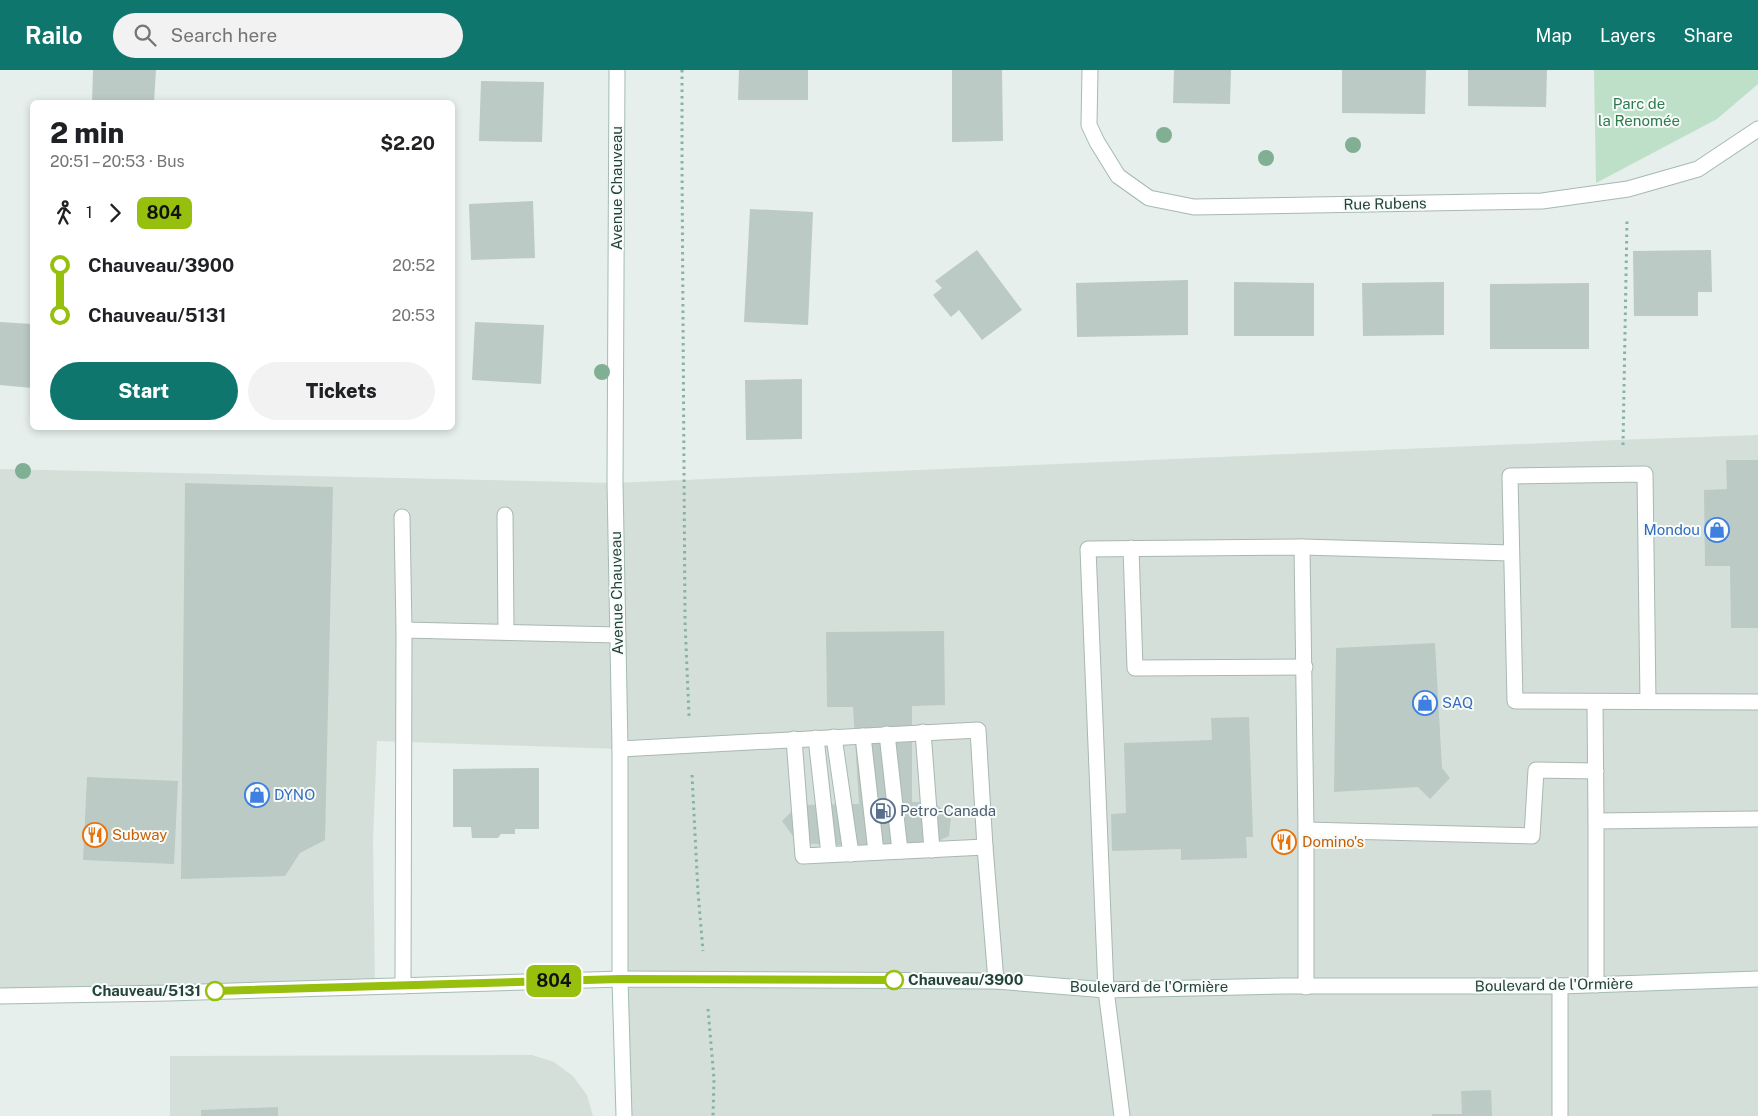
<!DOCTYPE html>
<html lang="en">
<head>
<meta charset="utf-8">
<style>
  body { margin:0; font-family:"Public Sans",sans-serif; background:#f2f2f2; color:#202124; height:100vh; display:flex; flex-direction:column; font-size:19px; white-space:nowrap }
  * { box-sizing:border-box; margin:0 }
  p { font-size:16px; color:#757577 }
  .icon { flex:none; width:28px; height:28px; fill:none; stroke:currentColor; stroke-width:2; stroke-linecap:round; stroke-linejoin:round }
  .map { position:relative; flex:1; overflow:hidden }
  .details { position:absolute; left:30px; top:30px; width:425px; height:330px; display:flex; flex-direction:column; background:#fff; border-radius:8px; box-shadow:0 2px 8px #0003 }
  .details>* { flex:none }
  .badge { padding:0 10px; border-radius:8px; font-size:18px; line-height:32px }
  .map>.badge { position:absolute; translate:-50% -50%; box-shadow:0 0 0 2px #fff }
  .legs { display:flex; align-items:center; gap:8px; height:55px; padding:0 20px; font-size:16px }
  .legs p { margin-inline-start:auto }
  .head { display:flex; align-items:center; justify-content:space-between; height:85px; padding:0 20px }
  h1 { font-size:28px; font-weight:800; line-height:38px }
  .primary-button { display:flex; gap:10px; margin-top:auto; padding:10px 20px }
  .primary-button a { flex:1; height:58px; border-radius:30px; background:#0f766e; color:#fff; font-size:20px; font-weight:800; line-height:58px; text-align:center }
  .primary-button a+a { background:#f2f2f2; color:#202124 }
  ul { padding:0 20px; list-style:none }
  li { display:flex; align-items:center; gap:18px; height:50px; font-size:19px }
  li i { display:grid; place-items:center; width:8px; height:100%; margin:0 6px; background:currentColor }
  li i::after { content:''; width:12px; height:12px; margin:-6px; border:4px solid; border-radius:50%; background:#fff }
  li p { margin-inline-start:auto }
  li:first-child i { background:linear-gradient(#0000 50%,currentColor 0) }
  li:last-child i { background:linear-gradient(currentColor 50%,#0000 0) }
  header { display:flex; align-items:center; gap:30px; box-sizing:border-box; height:70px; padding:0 25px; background:#0f766e; color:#fff }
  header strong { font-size:24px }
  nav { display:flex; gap:28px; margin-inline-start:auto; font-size:18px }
  .search { width:350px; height:45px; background:#f2f2f2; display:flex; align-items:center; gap:12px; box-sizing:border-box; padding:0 18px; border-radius:28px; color:#757577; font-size:19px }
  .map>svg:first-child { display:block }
</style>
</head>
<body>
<header>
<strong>Railo</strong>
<div class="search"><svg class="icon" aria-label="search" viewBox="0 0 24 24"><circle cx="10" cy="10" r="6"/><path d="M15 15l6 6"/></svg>Search here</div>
<nav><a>Map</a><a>Layers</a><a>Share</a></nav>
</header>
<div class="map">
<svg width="1758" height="1046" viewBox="0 0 1758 1046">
  <rect width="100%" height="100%" fill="#e6efeb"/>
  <g fill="#d4dfda">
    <path d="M1758,365V1046H624L620,679L377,671L373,770L375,916L0,926V399L615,413L1616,370Z"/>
    <path d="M532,985L554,992L573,1006L587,1025L593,1046H170V986Z"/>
  </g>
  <path fill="#bfe0c8" d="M1594,0H1758V14L1717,49L1596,113Z"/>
  <g fill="#bbcac4">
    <path d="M93,0H156L154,32H92Z"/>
    <path d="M739,0H808V30H738Z"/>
    <path d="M952,0H1002L1003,71L952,72Z"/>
    <path d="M1174,0H1231L1230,34L1173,33Z"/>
    <path d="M1342,0H1426L1425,44L1342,43Z"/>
    <path d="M1468,0H1547L1546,37L1468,36Z"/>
    <path d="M481,11L544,12L542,72L479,71Z"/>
    <path d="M533,131L535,188L471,190L469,134Z"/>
    <path d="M750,139L813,142L808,255L744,252Z"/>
    <path d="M977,180L1022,240L982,270L959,240L951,247L933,225L942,218L935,211Z"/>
    <path d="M1711,180L1712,222H1698V246H1634L1633,181Z"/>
    <path d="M1188,210V265L1077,267L1076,213Z"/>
    <path d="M1234,212L1314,213V266H1234Z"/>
    <path d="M1444,212V265L1363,266L1362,213Z"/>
    <path d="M1589,213V279H1490V214Z"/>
    <path d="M0,252L32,254V318L0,315Z"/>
    <path d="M475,252L544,255L541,314L472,310Z"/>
    <path d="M802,309V369L746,370L745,310Z"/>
    <path d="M1726,390H1758V558H1731L1730,496H1705L1704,420L1727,419Z"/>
    <path d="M185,413L333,417L325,770L300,783L285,806L181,809Z"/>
    <path d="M944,561L945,635L912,636V732H933L951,747L949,766L930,775H836L798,773L782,751L798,735L859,734L853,637H827L826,562Z"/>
    <path d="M1435,573L1442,698L1450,708L1430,729L1418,717L1334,722L1336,578Z"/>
    <path d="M1249,647L1253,767H1246L1247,788L1181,790V779L1112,781L1111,744L1126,743L1124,673L1212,670L1211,648Z"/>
    <path d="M539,698V759H515V764H501L498,768H472L471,757H453V699Z"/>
    <path d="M87,707L178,711L174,794L83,790Z"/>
    <path d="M1491,1020L1492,1046H1432V1044H1462L1461,1021Z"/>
    <path d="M278,1037V1046H201V1040Z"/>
  </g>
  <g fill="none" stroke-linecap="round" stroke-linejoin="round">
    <defs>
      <g id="lane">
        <path d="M505,445L506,562"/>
        <path d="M402,447L404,560"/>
        <path d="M1302,477L1511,483"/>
        <path d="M1131,478L1135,598L1305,597"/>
        <path d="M1648,632L1645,404L1510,406L1515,631L1758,632"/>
        <path d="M1595,633L1596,751"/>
        <path d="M923,662L932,780"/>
        <path d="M887,664L900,781"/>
        <path d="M863,666L876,782"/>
        <path d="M834,667L851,784"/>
        <path d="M816,668L829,784"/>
        <path d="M794,669L803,786L985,777"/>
        <path d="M620,679L978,660L985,777L996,911"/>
        <path d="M1306,760L1532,766L1536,700L1596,701"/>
        <path d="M1596,915V751L1758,749"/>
        <path d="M403,916L404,560L618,565"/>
        <path d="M1122,1046L1106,920L1088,479L1302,477L1306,760V917"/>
      </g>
      <g id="street">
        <path d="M1090,0L1089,55L1097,72L1118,106L1149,128L1194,137L1542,131L1628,119L1698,99L1758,59"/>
        <path d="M1560,916V1046"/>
      </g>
      <g id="secondary">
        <path d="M617,0L615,413L620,679V909L624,1046"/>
        <path d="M0,926L169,923L620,909L996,911L1106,920L1283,916H1560L1758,909"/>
      </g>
    </defs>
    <use href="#lane" stroke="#a8b8b2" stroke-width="17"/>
    <use href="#street" stroke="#a8b8b2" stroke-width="17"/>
    <use href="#secondary" stroke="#a4bbb3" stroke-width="17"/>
    <g stroke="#86b3a5" stroke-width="3" stroke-dasharray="2.5 4" stroke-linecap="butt">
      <path d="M682,0V96L685,551L689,646"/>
      <path d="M1623,375L1627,149"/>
      <path d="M692,705L698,822L703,881"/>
      <path d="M708,939L714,1009L713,1046"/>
    </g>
    <use href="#lane" stroke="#fff" stroke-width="15"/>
    <use href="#street" stroke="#fff" stroke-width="15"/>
    <use href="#secondary" stroke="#fff" stroke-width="15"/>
  </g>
  <g fill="#80af93">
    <circle cx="1164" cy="65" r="8"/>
    <circle cx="1353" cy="75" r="8"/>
    <circle cx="1266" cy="88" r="8"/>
    <circle cx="602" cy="302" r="8"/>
    <circle cx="23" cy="401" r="8"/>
  </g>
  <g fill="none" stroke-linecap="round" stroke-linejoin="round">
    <defs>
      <path id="line-1" d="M215,921L620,909L894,910"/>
    </defs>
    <use href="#line-1" stroke="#fff" stroke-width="11"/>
    <use href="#line-1" stroke="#97bf0d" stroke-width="8"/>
  </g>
  <defs>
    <symbol id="shop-ring" viewBox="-11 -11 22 22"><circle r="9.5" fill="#f7fbf9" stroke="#3f7fe0" stroke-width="1.5"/><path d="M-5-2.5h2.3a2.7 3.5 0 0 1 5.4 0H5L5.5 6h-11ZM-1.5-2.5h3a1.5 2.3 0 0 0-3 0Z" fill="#3f7fe0"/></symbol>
    <symbol id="fuel-ring" viewBox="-11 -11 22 22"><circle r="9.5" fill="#f7fbf9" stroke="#5c6f8a" stroke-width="1.5"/><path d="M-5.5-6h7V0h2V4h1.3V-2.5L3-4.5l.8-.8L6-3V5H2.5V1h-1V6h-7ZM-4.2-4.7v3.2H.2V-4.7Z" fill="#5c6f8a"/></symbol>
    <symbol id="restaurant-ring" viewBox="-11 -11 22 22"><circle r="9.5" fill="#f7fbf9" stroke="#e8710a" stroke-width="1.5"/><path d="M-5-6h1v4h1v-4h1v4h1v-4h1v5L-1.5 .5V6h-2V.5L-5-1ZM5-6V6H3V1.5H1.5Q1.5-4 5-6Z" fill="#e8710a"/></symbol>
  </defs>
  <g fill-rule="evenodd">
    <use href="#shop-ring" x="1703" y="446" width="28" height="28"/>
    <use href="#shop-ring" x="1411" y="619" width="28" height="28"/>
    <use href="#shop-ring" x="243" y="711" width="28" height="28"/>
    <use href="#fuel-ring" x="869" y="727" width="28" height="28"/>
    <use href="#restaurant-ring" x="81" y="751" width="28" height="28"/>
    <use href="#restaurant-ring" x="1270" y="758" width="28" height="28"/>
  </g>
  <g fill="#fff" stroke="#97bf0d" stroke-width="2.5">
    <circle cx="894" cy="910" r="9"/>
    <circle cx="215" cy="921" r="9"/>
  </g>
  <g text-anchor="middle" stroke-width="4" stroke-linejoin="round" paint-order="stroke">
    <g font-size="15" fill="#2d7a4b" stroke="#f7fbf9">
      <text x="1639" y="39">Parc de<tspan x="1639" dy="17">la Renomée</tspan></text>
    </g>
    <g font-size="15" fill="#24423a" stroke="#f7fbf9">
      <text transform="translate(617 118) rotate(-90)" y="5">Avenue Chauveau</text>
      <text transform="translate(1385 134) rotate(-1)" y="5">Rue Rubens</text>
      <text transform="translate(617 523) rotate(-91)" y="5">Avenue Chauveau</text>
      <text transform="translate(1554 915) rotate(-1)" y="5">Boulevard de l'Ormière</text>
      <text x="1149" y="922">Boulevard de l'Ormière</text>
    </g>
    <g font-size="15" fill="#366cbe" stroke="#f7fbf9" text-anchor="start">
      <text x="1700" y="465" text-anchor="end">Mondou</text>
      <text x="1442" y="638">SAQ</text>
      <text x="274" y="730">DYNO</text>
    </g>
    <g font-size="15" fill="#4e5e75" stroke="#f7fbf9" text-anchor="start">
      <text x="900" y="746">Petro-Canada</text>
    </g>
    <g font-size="15" fill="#c56008" stroke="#f7fbf9" text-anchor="start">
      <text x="112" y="770">Subway</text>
      <text x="1302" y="777">Domino's</text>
    </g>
    <g font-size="15" font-weight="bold" fill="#24423a" stroke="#f7fbf9" text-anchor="start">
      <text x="908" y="915">Chauveau/3900</text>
      <text x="201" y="926" text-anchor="end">Chauveau/5131</text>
    </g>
  </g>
</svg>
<b class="badge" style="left:554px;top:911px;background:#97bf0d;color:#111">804</b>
<section class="details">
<div class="head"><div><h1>2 min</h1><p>20:51 – 20:53 · Bus</p></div><b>$2.20</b></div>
<div class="legs"><svg class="icon" aria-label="walk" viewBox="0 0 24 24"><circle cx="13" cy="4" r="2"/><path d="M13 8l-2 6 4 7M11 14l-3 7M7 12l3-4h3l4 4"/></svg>1<svg class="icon" aria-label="forward" viewBox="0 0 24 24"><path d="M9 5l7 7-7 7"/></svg><b class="badge" style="background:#97bf0d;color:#111">804</b></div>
<ul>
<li><i style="color:#97bf0d"></i><b>Chauveau/3900</b><p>20:52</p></li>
<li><i style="color:#97bf0d"></i><b>Chauveau/5131</b><p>20:53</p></li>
</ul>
<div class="primary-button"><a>Start</a><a>Tickets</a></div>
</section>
</div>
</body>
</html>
